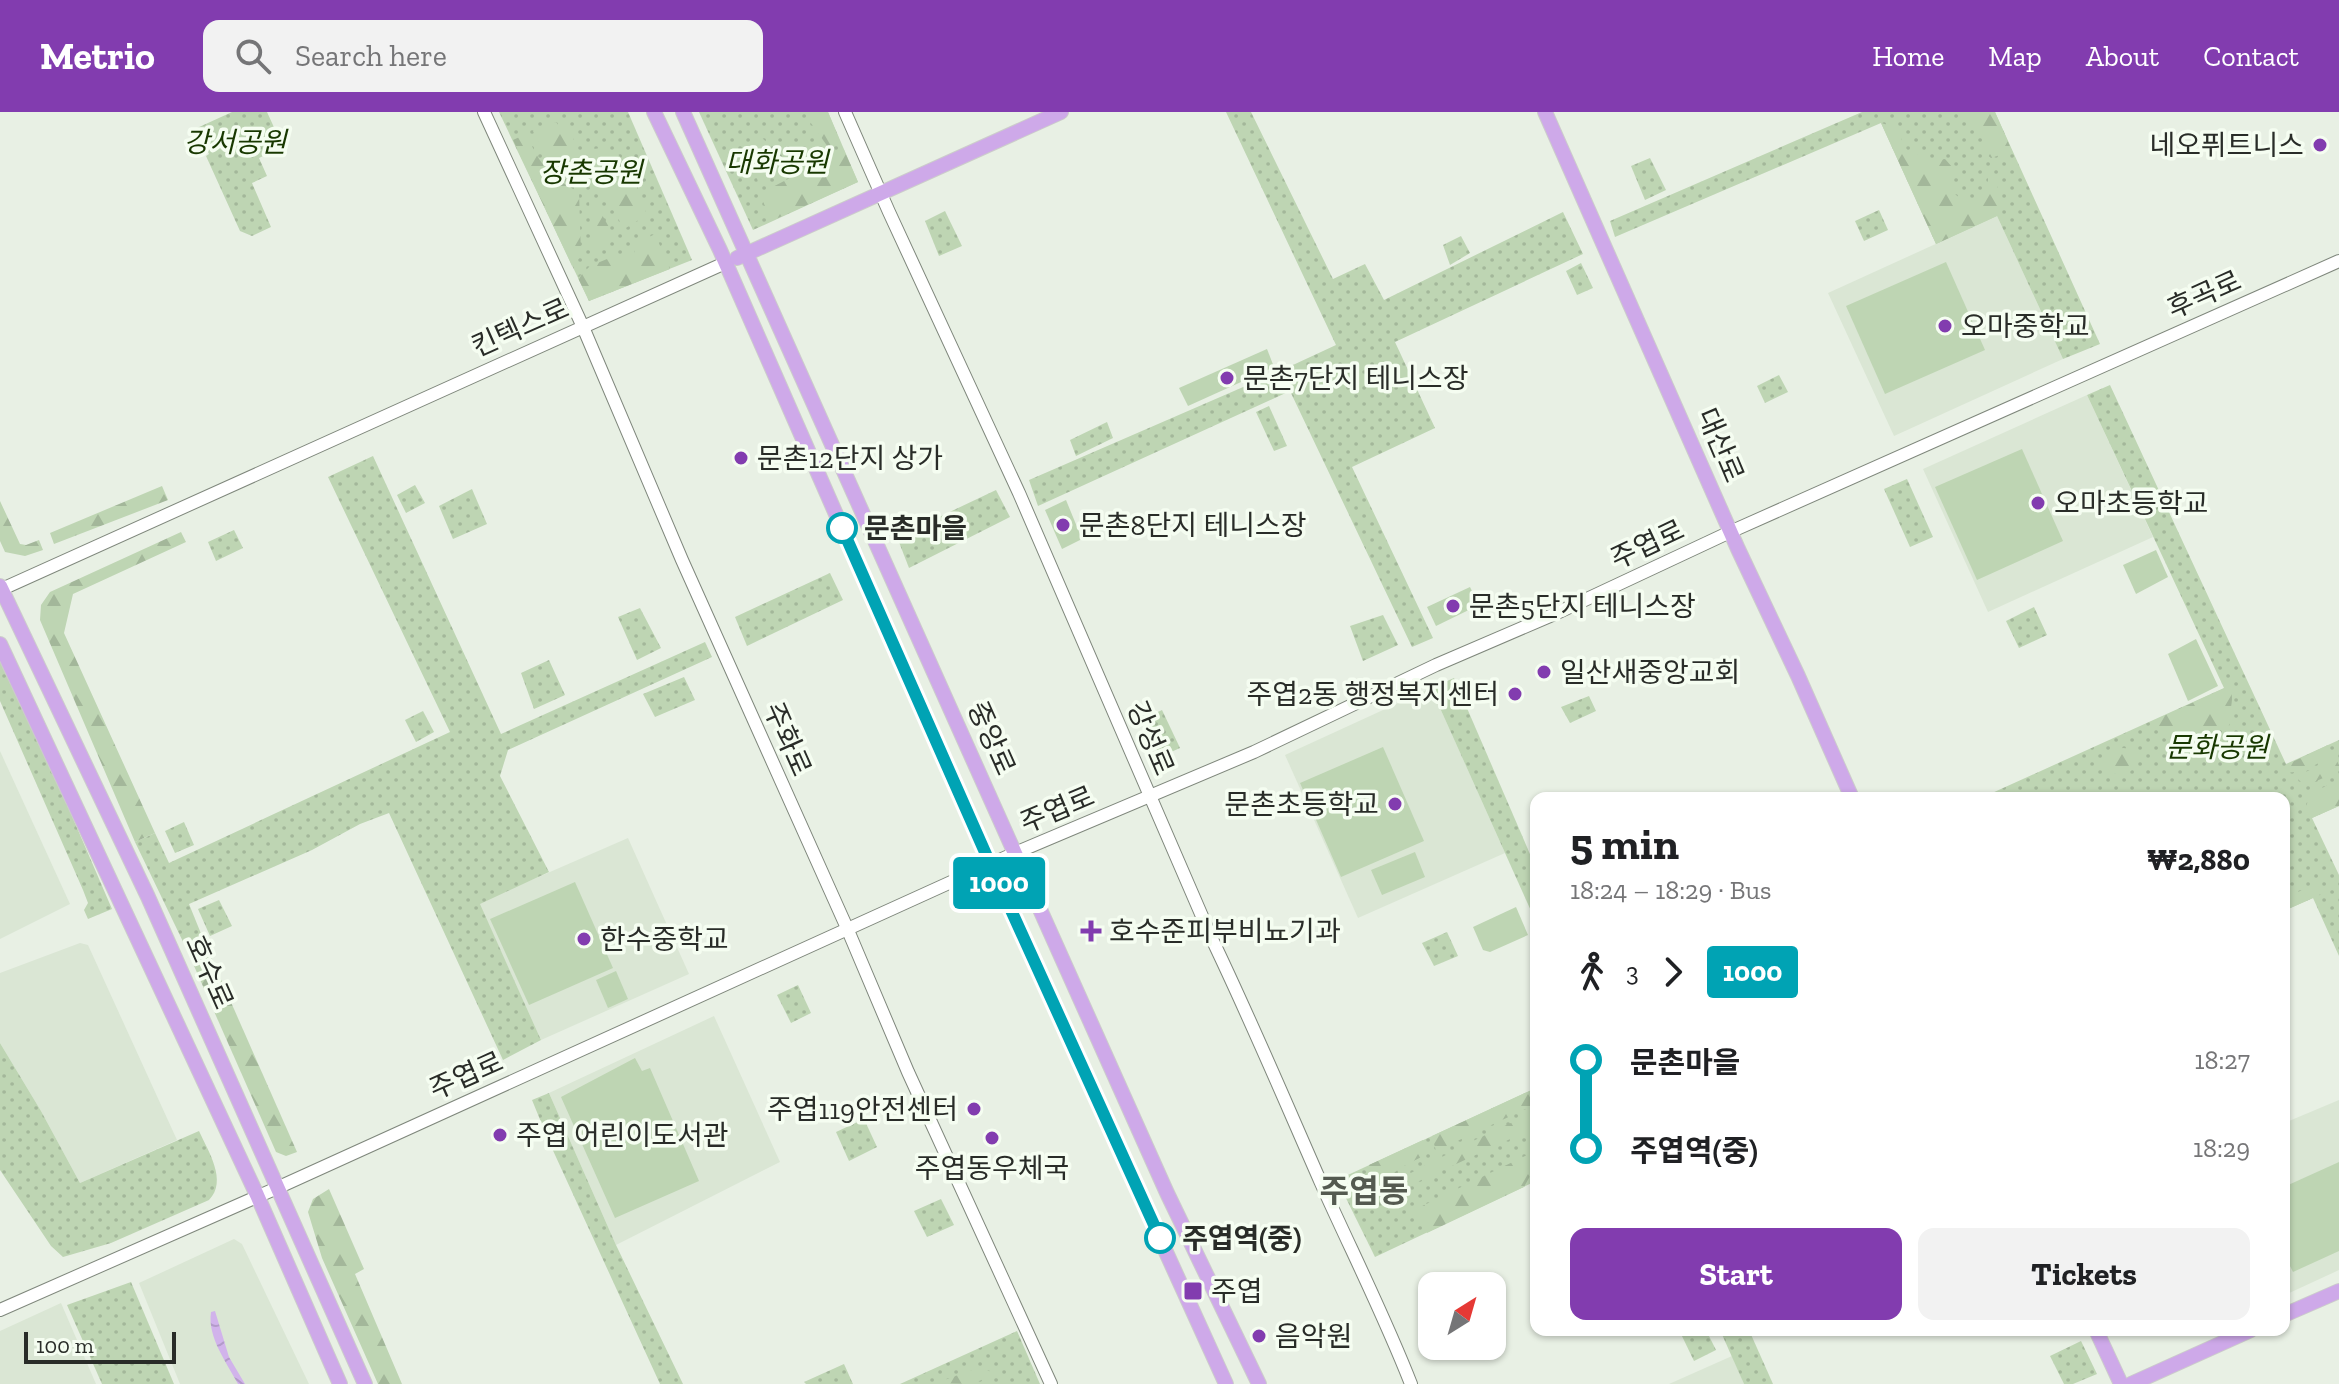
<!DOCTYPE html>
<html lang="en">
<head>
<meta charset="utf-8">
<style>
  body { margin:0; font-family:"Zilla Slab","Noto Sans KR",serif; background:#f2f2f2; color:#202124; height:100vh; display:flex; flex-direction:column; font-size:30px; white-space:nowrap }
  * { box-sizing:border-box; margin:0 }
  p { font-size:26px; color:#757577 }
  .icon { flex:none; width:44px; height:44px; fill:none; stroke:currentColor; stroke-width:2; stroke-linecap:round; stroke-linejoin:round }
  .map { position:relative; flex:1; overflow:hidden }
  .drawer { position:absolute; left:1530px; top:680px; width:760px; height:544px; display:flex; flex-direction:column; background:#fff; border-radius:16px; box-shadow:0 2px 6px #0004 }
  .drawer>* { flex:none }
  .badge { padding:0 16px; border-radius:6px; font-size:28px; line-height:52px }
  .needle { width:52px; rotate:37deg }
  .buttons { position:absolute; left:1418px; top:1160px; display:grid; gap:16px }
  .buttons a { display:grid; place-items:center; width:88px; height:88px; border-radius:16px; background:#fff; box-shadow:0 2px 6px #0004; font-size:40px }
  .scale { position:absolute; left:24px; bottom:20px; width:152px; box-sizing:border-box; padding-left:8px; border:4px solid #292c28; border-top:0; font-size:22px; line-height:28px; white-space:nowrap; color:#292c28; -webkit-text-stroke:6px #f5fdf1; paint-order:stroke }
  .map>.badge { position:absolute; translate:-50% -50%; box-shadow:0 0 0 4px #fff }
  .legs { display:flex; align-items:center; gap:12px; height:88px; padding:0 40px; font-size:26px }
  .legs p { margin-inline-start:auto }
  .head { display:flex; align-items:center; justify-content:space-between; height:136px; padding:0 40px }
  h1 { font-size:44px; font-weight:700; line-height:60px }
  .action { display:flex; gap:16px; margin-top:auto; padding:16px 40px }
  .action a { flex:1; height:92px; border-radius:16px; background:#823caf; color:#fff; font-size:32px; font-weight:700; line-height:92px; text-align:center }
  .action a+a { background:#f2f2f2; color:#202124 }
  ul { padding:0 40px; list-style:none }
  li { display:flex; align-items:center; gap:28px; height:88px; font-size:30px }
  li i { display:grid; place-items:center; width:12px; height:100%; margin:0 10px; background:currentColor }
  li i::after { content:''; width:20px; height:20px; margin:-10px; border:6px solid; border-radius:50%; background:#fff }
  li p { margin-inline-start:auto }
  li:first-child i { background:linear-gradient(#0000 50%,currentColor 0) }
  li:last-child i { background:linear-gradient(currentColor 50%,#0000 0) }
  header { display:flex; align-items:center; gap:48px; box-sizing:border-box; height:112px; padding:0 40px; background:#823caf; color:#fff }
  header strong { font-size:38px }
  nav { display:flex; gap:44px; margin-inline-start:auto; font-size:28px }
  .search { width:560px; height:72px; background:#f2f2f2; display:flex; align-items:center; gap:20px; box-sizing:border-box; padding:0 28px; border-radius:16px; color:#757577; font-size:30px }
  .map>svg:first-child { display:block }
</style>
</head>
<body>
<header>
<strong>Metrio</strong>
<div class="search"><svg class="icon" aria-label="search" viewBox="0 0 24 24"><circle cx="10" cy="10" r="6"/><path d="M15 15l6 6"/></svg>Search here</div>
<nav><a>Home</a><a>Map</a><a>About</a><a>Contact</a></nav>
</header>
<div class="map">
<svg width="2339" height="1272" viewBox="0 0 2339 1272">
  <defs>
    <pattern id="green-dots" width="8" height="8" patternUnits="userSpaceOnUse" patternTransform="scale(2)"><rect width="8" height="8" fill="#bed5b3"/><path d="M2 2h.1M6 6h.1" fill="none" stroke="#a3b79a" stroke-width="1.8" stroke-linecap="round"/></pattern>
    <pattern id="forest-firs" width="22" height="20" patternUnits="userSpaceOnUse" patternTransform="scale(2)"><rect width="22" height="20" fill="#bed5b3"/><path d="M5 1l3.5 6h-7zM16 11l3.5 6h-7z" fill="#a3b79a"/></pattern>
    <pattern id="water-waves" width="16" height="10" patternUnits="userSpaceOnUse" patternTransform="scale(2)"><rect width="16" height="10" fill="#d1b3eb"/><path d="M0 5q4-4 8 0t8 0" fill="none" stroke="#b39aca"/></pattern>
  </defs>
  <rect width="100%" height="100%" fill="#e8f0e4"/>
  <g fill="#dae6d4">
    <path d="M1997,104L2063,247L1894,324L1828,181Z"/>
    <path d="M2087,283L2153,425L1988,500L1923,357Z"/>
    <path d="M1431,576L1505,741L1358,806L1285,643Z"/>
    <path d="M0,639L70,792L0,827Z"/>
    <path d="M628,726L689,862L541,928L479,791Z"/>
    <path d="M80,831L88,833L177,1028L80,1071L41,999L0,931V861Z"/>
    <path d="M714,904L780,1050L616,1133L549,981Z"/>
    <path d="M2339,988V1158L2285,1183L2284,1011Z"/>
    <path d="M234,1127L242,1132L309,1272H180L139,1171Z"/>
    <path d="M61,1191L96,1272H0V1219Z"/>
    <path d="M1732,1244L1744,1272H1669Z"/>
  </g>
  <g fill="url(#green-dots)">
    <path d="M232,0H267L283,35L259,46L267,64L252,71L271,115L252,124L240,119L206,44L209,42L197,16Z"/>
    <path d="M499,0H628L692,148L589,189Z"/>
    <path d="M699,0H828L858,70L753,118Z"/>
    <path d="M1226,0H1251L1333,167L1365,152L1384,188L1563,100L1583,142L1395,230L1435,316L1352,355L1433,526L1412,535L1290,279L1038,394L1029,368L1280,259L1336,233Z"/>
    <path d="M1862,0H1995L2100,232L2063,247L1997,104L1936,132L1881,11L1615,125L1610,109Z"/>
    <path d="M1650,46L1666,78L1645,88L1631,54Z"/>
    <path d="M1879,98L1888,118L1864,129L1855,109Z"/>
    <path d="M945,99L962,134L939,144L925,109Z"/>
    <path d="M1461,124L1470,141L1450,153L1443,133Z"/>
    <path d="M1581,151L1593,176L1577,183L1566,159Z"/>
    <path d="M1779,263L1788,280L1765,291L1757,274Z"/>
    <path d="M2110,273L2286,652L2339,628V694L2312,706L2339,763V844L2313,786L2284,799V686H1981L2224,576L2087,283Z"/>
    <path d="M1269,294L1287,334L1274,339L1256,300Z"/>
    <path d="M1107,310L1113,326L1076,344L1070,328Z"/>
    <path d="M373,344L501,622L705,530L712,545L508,638L500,664L549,760L480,792L541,928L503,948L389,701L360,712L312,738L189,792L204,829L187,838L135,730L155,721L169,751L450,620L328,365Z"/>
    <path d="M1907,367L1933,425L1910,435L1884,377Z"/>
    <path d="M415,373L425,391L406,401L397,383Z"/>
    <path d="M472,377L487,412L453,427L439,394Z"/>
    <path d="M996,378L1010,405L909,456L897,425Z"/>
    <path d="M234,418L243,436L216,449L208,430Z"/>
    <path d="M830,461L843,488L747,534L735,505Z"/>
    <path d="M2034,495L2047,523L2019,536L2006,509Z"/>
    <path d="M640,496L661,536L637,548L618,505Z"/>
    <path d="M1383,503L1398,533L1363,549L1350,514Z"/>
    <path d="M0,537L112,797L88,807L84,798L88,791L83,778L0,589Z"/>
    <path d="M549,548L565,583L534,597L521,561Z"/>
    <path d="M684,565L695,588L655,605L643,582Z"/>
    <path d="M1454,566L1536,756V810L1431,576Z"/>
    <path d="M1589,584L1596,599L1570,611L1561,595Z"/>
    <path d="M1162,598L1180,636L1160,645L1143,607Z"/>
    <path d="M423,599L434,620L416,630L405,608Z"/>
    <path d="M184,710L194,733L175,741L165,719Z"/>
    <path d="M219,788L232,814L210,824L198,797Z"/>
    <path d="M1447,820L1458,844L1434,854L1422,831Z"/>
    <path d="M798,873L811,901L791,911L777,883Z"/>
    <path d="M0,931L41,999L80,1071L199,1019C208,1039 228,1069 209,1088L111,1131L63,1145L51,1134L0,1058Z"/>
    <path d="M1536,976V1069L1375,1145L1337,1068Z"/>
    <path d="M549,981L616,1133L683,1272H660L550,1032L532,988Z"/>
    <path d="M864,1007L877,1035L849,1049L836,1020Z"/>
    <path d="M941,1087L954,1113L927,1125L914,1099Z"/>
    <path d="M131,1170L174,1272H102L67,1193Z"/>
    <path d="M1684,1218H1706L1716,1238L1694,1249L1680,1220Z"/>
    <path d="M1720,1218H1749L1773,1272H1744Z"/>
    <path d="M1017,1219L1040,1272H900Z"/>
    <path d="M2081,1229L2097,1262L2073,1272H2064L2050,1244Z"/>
    <path d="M844,1252L853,1272H806L804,1270Z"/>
  </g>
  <g fill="url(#forest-firs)">
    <path d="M805,0H828L840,29L828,35L808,7Z"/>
    <path d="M1967,0H1995L2012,39L1991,46C1981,38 1985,33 1982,22C1979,15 1970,8 1967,0Z"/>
    <path d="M556,10L559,14L572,22L577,38L581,72C556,58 545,45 533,19Z"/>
    <path d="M1881,11L1899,16L1903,33L1911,42L1914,40L1929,49L1945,47L1953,56C1936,90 1990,103 1988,64L1992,62L2003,88L1997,104L1936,132Z"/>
    <path d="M526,22C542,55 547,63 579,80L581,144L572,154L513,28Z"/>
    <path d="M761,25L770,33L782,60L759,72L747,40Z"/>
    <path d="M601,36L614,39L629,53L647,103L624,117L589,55L586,38Z"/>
    <path d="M844,38L858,70L769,110L761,81Z"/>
    <path d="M589,88L596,92L615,126L591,138Z"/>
    <path d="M655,122L670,157L589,189L578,166L590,154L612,145L622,147L634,141L637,131Z"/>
    <path d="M162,374L168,388L54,432L50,421Z"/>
    <path d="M0,389L20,432L26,433L39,428L43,438L25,444L5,440L0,429Z"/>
    <path d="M181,420L186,430L73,482L64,521L155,721L135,730L40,508L41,493L50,480Z"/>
    <path d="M2229,574C2236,589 2228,594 2232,608L2228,615L2218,619L2219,623L2192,634C2184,627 2176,625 2167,629L2155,608Z"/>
    <path d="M2328,633L2333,642C2321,651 2299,663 2284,660L2286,653Z"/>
    <path d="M2123,636L2132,637C2141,648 2136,655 2126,663C2113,663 2108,660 2101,650L2109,640Z"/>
    <path d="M2335,645L2339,653V659L2305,674L2295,664L2328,651Z"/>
    <path d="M2339,668V694L2312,706L2306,697L2309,682Z"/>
    <path d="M2312,775L2316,776L2322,782L2284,799V788L2300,779Z"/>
    <path d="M204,829L297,1040L286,1044L276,1040L187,838Z"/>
    <path d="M1536,976V992L1436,1039L1432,1024Z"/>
    <path d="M1536,999V1015L1402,1077L1390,1074L1397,1068L1475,1028Z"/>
    <path d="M1423,1028L1429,1041L1400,1056L1383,1070L1374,1064L1369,1053Z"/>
    <path d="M1531,1041L1536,1042V1053L1524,1075L1427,1121L1414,1098Z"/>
    <path d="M329,1077L364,1157L355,1162L402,1272H378L322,1146L308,1100L313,1087Z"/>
    <path d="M972,1258H987L996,1262L972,1272L936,1271Z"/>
  </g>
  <g fill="#bed5b3">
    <path d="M1946,150L1985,238L1885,282L1846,194Z"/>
    <path d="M1267,237L1274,255L1188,294L1179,276Z"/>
    <path d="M2022,337L2063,429L1977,468L1935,375Z"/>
    <path d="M1066,388L1082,427L1062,437L1045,398Z"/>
    <path d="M2156,438L2168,465L2136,482L2123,453Z"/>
    <path d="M1470,475L1479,493L1436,514L1427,495Z"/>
    <path d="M2196,527L2218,574L2188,589L2168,542Z"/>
    <path d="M1383,635L1424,729L1341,765L1300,671Z"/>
    <path d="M1415,740L1425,765L1382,783L1371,758Z"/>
    <path d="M575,770L613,856L529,893L490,807Z"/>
    <path d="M1516,795L1528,823L1490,840L1483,838L1473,815Z"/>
    <path d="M616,859L628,887L608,896L596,868Z"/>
    <path d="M635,946L642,959L650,956L699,1069L615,1106L561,985Z"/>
    <path d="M2339,1050V1139L2293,1160L2284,1142V1075Z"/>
  </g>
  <path fill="url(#water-waves)" d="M215,1199L229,1245L245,1272H238C227,1251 207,1225 211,1200Z"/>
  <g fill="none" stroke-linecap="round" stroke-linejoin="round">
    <defs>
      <g id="minor">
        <path d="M484,0L583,215L682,448L847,816L908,960L1051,1272"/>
        <path d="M845,0L889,100L1019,381L1211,825C1250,906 1285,989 1321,1071C1351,1138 1384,1203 1411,1272"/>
        <path d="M2,477L725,151"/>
        <path d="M0,1198L277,1076L1015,741L1254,640L1436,553L1557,501L1730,420L2339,149"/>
      </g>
      <g id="major">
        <path d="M654,0L720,138L990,753L1226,1272"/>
        <path d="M683,0L1167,1081L1259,1272"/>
        <path d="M1545,0L1738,437L1798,564L1852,686"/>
        <path d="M737,146L1061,0"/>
        <path d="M0,474L148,785L365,1272"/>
        <path d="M0,532L257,1083L340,1272"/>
        <path d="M2284,1203L2339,1179"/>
        <path d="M2096,1218L2121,1272"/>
        <path d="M2131,1272L2251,1218"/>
      </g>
    </defs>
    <use href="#minor" stroke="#7f877c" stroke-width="14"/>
    <use href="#major" stroke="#cccccb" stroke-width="16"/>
    <use href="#minor" stroke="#fff" stroke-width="12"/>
    <use href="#major" stroke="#cea9e9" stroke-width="14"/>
  </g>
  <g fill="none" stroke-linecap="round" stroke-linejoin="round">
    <defs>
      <path id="line-1" d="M842,416L996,765L1160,1126"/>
    </defs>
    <use href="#line-1" stroke="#fff" stroke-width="18"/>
    <use href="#line-1" stroke="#00a3b4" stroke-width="12"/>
  </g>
  <g fill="#823caf" stroke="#f5fdf1" stroke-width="3">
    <circle cx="2320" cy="33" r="8"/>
    <circle cx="1945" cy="214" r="8"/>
    <circle cx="1227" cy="266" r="8"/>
    <circle cx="741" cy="346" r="8"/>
    <circle cx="2038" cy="391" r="8"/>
    <circle cx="1063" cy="413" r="8"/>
    <circle cx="1453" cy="494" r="8"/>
    <circle cx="1544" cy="560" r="8"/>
    <circle cx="1515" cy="582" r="8"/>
    <circle cx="1395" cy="692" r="8"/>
    <path d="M1087 807h8v8h8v8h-8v8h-8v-8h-8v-8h8z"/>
    <circle cx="584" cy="827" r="8"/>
    <circle cx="974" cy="997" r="8"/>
    <circle cx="500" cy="1023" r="8"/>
    <circle cx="992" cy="1026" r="8"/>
    <rect x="1183" y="1169" width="20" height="20" rx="4"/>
    <circle cx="1259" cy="1224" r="8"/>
  </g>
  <g fill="#fff" stroke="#00a3b4" stroke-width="4">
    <circle cx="842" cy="416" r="14"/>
    <circle cx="1160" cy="1126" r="14"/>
  </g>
  <g text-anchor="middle" stroke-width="7" stroke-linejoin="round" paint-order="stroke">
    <g font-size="28" font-style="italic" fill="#183800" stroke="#f5fdf1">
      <text x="235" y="40">강서공원</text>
      <text x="777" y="60">대화공원</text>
      <text x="591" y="70">장촌공원</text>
      <text x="2217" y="645">문화공원</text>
    </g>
    <g font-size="28" fill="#292c28" stroke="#f5fdf1" text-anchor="start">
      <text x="2304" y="43" text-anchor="end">네오퓌트니스</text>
      <text x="1961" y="224">오마중학교</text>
      <text x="1243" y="276">문촌7단지 테니스장</text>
      <text x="757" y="356">문촌12단지 상가</text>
      <text x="2054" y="401">오마초등학교</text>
      <text x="1079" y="423">문촌8단지 테니스장</text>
      <text x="1469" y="504">문촌5단지 테니스장</text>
      <text x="1560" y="570">일산새중앙교회</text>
      <text x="1499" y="592" text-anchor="end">주엽2동 행정복지센터</text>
      <text x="1379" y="702" text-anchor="end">문촌초등학교</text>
      <text x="1109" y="829">호수준피부비뇨기과</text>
      <text x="600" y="837">한수중학교</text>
      <text x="958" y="1007" text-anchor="end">주엽119안전센터</text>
      <text x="516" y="1033">주엽 어린이도서관</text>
      <text x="992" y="1066" text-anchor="middle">주엽동우체국</text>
      <text x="1211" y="1189">주엽</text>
      <text x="1275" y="1234">음악원</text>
    </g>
    <g font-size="28" fill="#292c28" stroke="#f5fdf1">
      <text transform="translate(2204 182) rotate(-24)" y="10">후곡로</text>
      <text transform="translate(520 215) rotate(-24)" y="10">킨텍스로</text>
      <text transform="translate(1721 333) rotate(67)" y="10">대산로</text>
      <text transform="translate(1647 432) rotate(-25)" y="10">주엽로</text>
      <text transform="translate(992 626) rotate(66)" y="10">중앙로</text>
      <text transform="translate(1151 626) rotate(67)" y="10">강성로</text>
      <text transform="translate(788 627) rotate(66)" y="10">주화로</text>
      <text transform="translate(1057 697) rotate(-23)" y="10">주엽로</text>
      <text transform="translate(210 860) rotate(66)" y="10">호수로</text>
      <text transform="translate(466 963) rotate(-24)" y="10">주엽로</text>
    </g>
    <g font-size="28" font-weight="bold" fill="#292c28" stroke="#f5fdf1" text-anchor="start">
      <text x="864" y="426">문촌마을</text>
      <text x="1182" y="1136">주엽역(중)</text>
    </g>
    <g font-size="32" font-weight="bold" fill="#545a50" stroke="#f5fdf1">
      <text x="1364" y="1090">주엽동</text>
    </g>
  </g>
</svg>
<div class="buttons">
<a><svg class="needle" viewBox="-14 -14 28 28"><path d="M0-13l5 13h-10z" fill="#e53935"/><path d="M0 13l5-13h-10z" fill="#757577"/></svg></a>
</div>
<div class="scale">100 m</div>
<b class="badge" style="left:999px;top:771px;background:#00a3b4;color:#fff">1000</b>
<section class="drawer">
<div class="head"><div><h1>5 min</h1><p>18:24 – 18:29 · Bus</p></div><b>₩2,880</b></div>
<div class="legs"><svg class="icon" aria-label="walk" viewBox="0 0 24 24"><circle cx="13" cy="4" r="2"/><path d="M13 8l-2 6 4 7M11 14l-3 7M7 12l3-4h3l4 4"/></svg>3<svg class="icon" aria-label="forward" viewBox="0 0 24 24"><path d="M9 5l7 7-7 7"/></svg><b class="badge" style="background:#00a3b4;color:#fff">1000</b></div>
<ul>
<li><i style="color:#00a3b4"></i><b>문촌마을</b><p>18:27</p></li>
<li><i style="color:#00a3b4"></i><b>주엽역(중)</b><p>18:29</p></li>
</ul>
<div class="action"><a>Start</a><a>Tickets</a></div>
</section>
</div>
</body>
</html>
